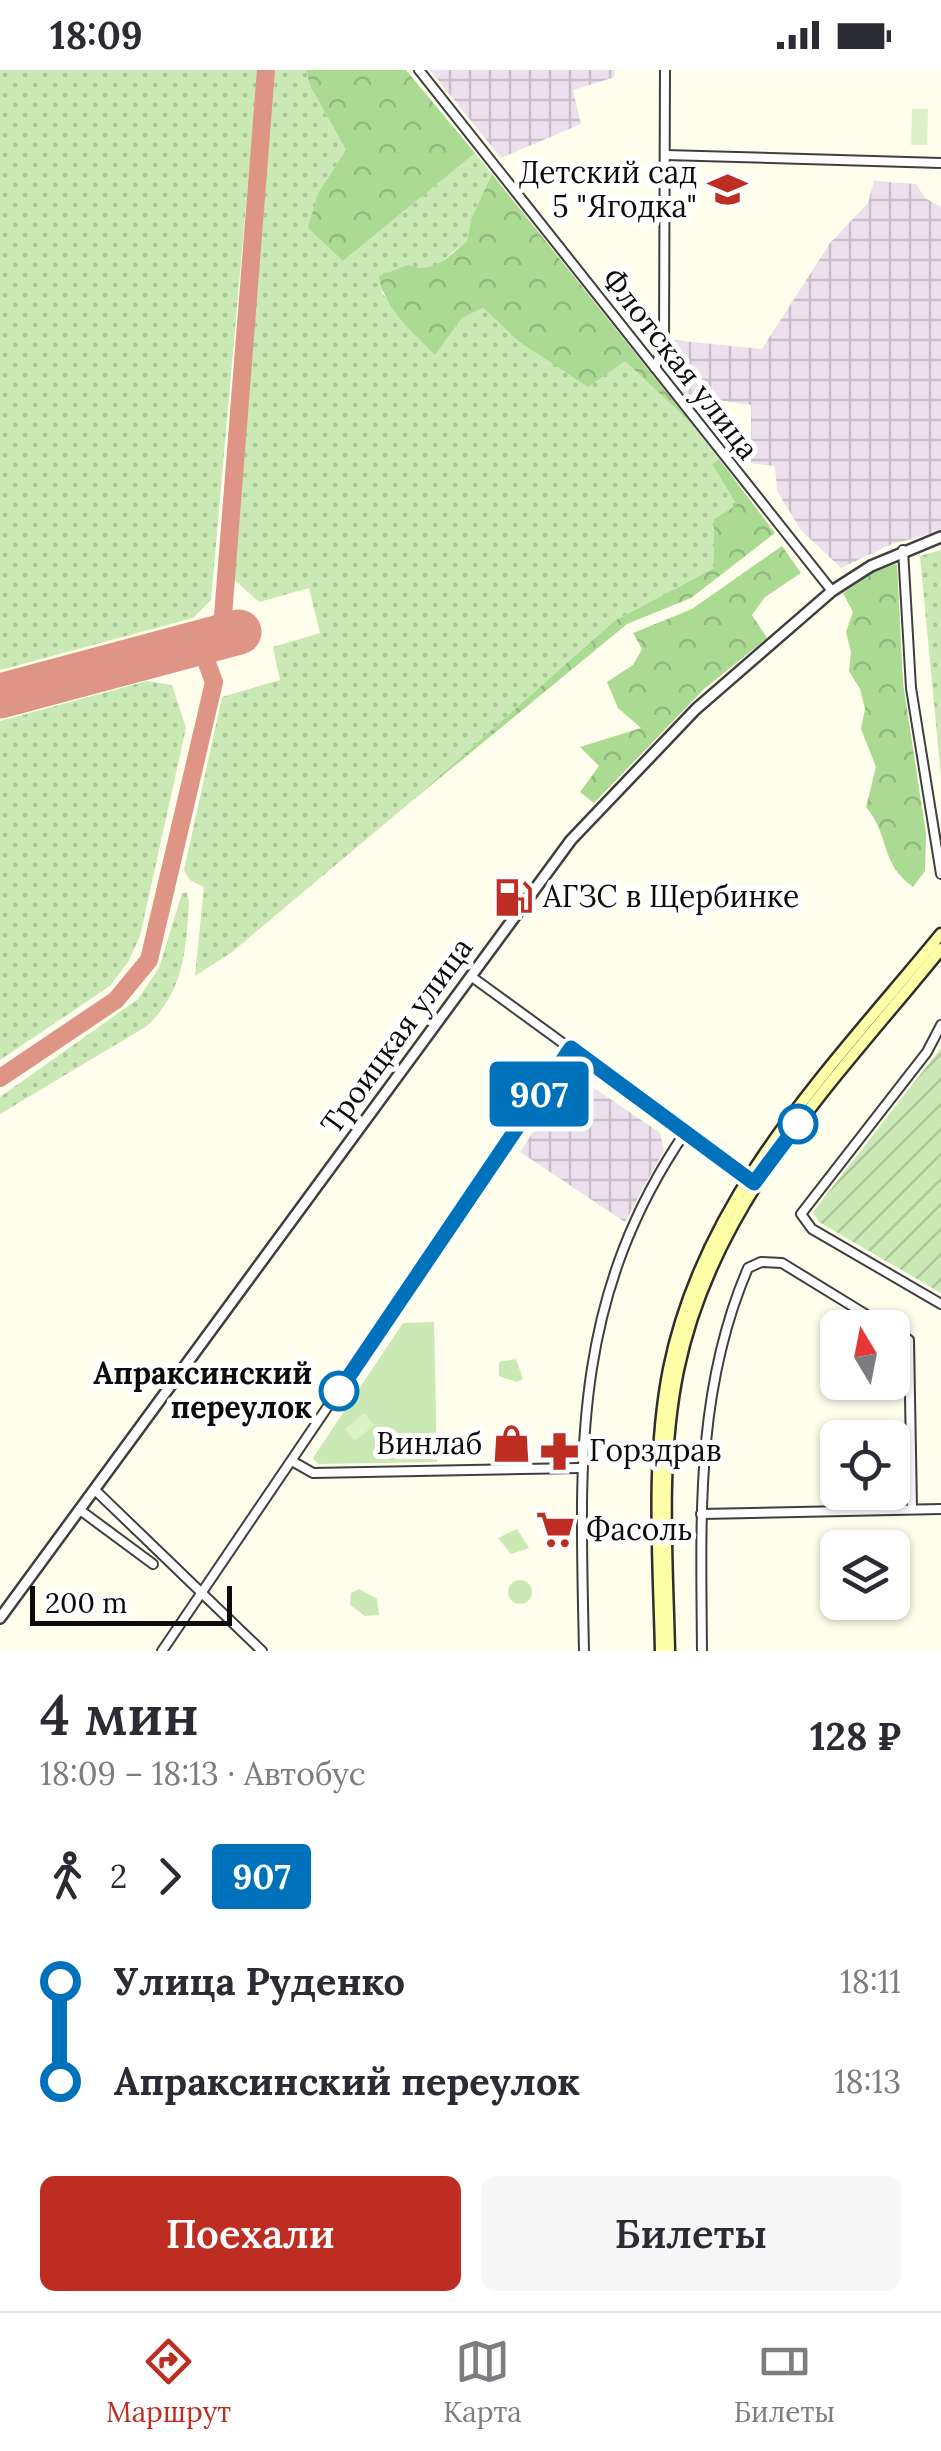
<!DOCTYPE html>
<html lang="ru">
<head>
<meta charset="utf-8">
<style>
  body { margin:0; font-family:Lora,serif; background:#f7f7f7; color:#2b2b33; height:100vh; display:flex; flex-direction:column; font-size:38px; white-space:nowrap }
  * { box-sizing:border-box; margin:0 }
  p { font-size:32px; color:#7c7c81 }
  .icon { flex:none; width:55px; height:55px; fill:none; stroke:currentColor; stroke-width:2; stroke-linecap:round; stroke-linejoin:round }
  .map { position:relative; height:1581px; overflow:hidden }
  .side { display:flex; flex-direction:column; background:#fff; flex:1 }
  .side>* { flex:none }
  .badge { padding:0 20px; border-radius:8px; font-size:35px; line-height:65px }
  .needle { width:65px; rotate:350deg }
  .tools { position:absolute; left:820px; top:1240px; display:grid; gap:20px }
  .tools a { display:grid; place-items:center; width:90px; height:90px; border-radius:15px; background:#fff; box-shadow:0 2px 8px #0004; font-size:50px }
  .scale { position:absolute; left:30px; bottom:25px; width:202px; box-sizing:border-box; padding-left:10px; border:5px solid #0c0c0c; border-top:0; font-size:28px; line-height:35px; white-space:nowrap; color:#0c0c0c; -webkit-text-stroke:8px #fff; paint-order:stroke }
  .map>.badge { position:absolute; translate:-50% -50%; box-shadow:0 0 0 5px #fff }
  .legs { display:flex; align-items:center; gap:15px; height:110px; padding:0 40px; font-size:32px }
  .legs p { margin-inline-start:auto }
  .summary { display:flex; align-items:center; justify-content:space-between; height:170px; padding:0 40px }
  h1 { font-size:55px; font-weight:600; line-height:75px }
  .button { display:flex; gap:20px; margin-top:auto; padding:20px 40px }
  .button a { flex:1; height:115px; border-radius:15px; background:#be2d22; color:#fff; font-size:40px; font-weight:600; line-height:115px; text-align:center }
  .button a+a { background:#f7f7f7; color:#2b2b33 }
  ul { padding:0 40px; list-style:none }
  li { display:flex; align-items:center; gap:35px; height:100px; font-size:38px }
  li i { display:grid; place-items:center; width:15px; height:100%; margin:0 12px; background:currentColor }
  li i::after { content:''; width:25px; height:25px; margin:-12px; border:8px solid; border-radius:50%; background:#fff }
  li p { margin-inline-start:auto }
  li:first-child i { background:linear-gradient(#0000 50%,currentColor 0) }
  li:last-child i { background:linear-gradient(currentColor 50%,#0000 0) }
  .status { display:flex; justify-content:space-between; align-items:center; height:70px; padding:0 50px; background:#fff; direction:ltr }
  .status svg { height:28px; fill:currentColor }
  .menu { display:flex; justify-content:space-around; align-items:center; height:140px; border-top:2px solid #e1e1e2; background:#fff; font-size:28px; color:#7c7c81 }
  .menu a { display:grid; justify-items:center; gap:5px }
  .menu .selected { color:#be2d22 }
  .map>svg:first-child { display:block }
</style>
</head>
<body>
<div class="status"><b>18:09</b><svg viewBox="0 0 49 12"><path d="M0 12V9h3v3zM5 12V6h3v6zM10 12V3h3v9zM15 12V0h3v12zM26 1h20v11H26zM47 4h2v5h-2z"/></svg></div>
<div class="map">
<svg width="941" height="1581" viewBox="0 0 941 1581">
  <defs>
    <pattern id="industrial-grid" width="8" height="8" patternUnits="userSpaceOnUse" patternTransform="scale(2.5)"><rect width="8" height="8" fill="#ebe0eb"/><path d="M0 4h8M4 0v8" fill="none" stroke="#c8bfc8"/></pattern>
    <pattern id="grass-dots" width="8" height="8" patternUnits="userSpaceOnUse" patternTransform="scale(2.5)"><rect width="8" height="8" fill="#cae9b4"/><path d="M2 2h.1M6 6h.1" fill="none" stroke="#acc79a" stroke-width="1.8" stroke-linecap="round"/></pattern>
    <pattern id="forest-crowns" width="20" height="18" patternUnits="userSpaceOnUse" patternTransform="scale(2.5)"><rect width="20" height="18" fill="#abda93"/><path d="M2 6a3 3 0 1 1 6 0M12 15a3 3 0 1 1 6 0" fill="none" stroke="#92ba7e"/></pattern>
    <pattern id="garden-furrows" width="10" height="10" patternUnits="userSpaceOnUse" patternTransform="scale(2.5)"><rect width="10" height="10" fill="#cae9b4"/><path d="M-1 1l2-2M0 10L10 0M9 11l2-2" fill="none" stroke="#acc79a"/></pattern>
  </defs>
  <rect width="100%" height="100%" fill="#fffdeb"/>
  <g fill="url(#industrial-grid)">
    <path d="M430,0H614L615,7L573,20L581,54L501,88Z"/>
    <path d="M874,111L916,114L925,128L941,137V461L892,474L841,498L801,460L777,421L775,396L751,393V335L679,324L672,270L762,279L830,173L868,133Z"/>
    <path d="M584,1011L660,1063L664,1080L625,1152L520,1082L567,1012Z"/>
  </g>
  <g fill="url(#grass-dots)">
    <path d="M0,0H258L211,530L193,548L0,600Z"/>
    <path d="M270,0H306L310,16L346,80L318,123L343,191L475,83L492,104L471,149L467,171L436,196L381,222L435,285L462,248L483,238L518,271L624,290L691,353L719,389L714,395L738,435L714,449V498L614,551L407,735L232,882L195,906L204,817L190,810L184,800L222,627L280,610L273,577L320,563L309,518L259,532L230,506Z"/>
    <path d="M941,480V707L920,486Z"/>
    <path d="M147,611L172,615L186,658L140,866L128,892L110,916L0,990V651Z"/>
    <path d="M182,823H187L189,832C186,881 184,921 147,956L0,1044V1027L138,929L159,898Z"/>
  </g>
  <g fill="url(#forest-crowns)">
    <path d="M306,0H406L475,83L343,191L308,158L318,123L346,80L310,16Z"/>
    <path d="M492,104L691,353L625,291L588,317L518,271L483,238L462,248L435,285C413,262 384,239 379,206L408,195C433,205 448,187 467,171L471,149Z"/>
    <path d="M719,389L775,463L691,528L627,554L407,735L614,551L714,498V449L737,435L713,395Z"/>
    <path d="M782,476L801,503L765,527L752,545L767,568L704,619L594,733L580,722L599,696L580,677L641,658L618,638L607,612L633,595L642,579L633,563L692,539Z"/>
    <path d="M897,494L903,613L926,764L925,801L913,817C879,792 891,767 866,737L876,697L861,659L865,639L860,619L849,601L851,582L846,562L853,542L843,523L879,499Z"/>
  </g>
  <g fill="#cae9b4">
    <path d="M434,1252L437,1392L318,1394L313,1388L403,1253Z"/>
    <path d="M516,1289L523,1309L517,1312L499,1306V1292Z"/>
    <path d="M517,1459L529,1478L511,1484L498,1468Z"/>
    <circle cx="520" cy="1522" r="12"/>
    <path d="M359,1519L377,1529L379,1545L365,1546L350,1535L351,1523Z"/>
  </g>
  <path fill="url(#garden-furrows)" d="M941,978V1223L819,1152L813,1142Z"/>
  <g fill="#ddf1c6">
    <path d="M912,39H928L927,75H911Z"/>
    <path d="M364,1343L374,1355L355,1371L345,1359Z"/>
  </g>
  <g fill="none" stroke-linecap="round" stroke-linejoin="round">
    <g stroke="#de9586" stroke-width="18">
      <path d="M213,568L223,546L266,0"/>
      <path d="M0,1008L116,930L149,890L214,612L205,588L178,578"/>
    </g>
    <path stroke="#de9586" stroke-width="45" d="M0,626L239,562"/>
    <defs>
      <g id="minor">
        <path d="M419,0L832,521"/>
        <path d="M665,85L941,93"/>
        <path d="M655,298L664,273L665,0"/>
        <path d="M903,480L911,618L941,804"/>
        <path d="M472,907L751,1110"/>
        <path d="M941,955L927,982L801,1144L812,1159L941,1234"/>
        <path d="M892,1260L909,1270L912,1439"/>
        <path d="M292,1391L313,1403L580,1398"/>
        <path d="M96,1421L262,1581"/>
        <path d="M80,1440L153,1494"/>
        <path d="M701,1444L941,1439"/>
        <path d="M162,1581L571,978"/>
        <path d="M584,1581C580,1386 570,1231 686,1061"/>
        <path d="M702,1581C701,1450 695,1321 748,1198L761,1192L782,1193L888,1258"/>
      </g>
      <path id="tertiary" d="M0,1548L571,770L696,639L832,521L871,496L941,467"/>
      <g id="secondary">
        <path d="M661,1581C659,1488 651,1391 669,1299C704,1124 832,997 941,864"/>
        <path d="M669,1581C667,1488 659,1392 678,1300C713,1130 836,1009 941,879"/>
      </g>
    </defs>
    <use href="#minor" stroke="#3f3f3f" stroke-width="12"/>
    <use href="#tertiary" stroke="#3f3f3f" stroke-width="14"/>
    <use href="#secondary" stroke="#2e2e2e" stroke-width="15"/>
    <use href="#minor" stroke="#fff" stroke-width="8"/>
    <use href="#tertiary" stroke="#fff" stroke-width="9"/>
    <use href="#secondary" stroke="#feffa6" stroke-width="10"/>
  </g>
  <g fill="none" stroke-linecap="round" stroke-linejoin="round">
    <defs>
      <path id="line-1" d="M339,1321L571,978L754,1113L798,1054"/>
    </defs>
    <use href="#line-1" stroke="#fff" stroke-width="22"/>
    <use href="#line-1" stroke="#0072bc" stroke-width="15"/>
  </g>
  <defs>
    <symbol id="school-bare" viewBox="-9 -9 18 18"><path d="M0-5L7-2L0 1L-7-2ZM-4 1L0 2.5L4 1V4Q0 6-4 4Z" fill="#be2d22" stroke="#fff" stroke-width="2.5" paint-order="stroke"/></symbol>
    <symbol id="fuel-bare" viewBox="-9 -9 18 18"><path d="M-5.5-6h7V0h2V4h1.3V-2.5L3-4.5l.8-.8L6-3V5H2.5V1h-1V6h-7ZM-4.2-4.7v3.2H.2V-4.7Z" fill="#be2d22" stroke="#fff" stroke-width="2.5" paint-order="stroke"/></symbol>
    <symbol id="shop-bare" viewBox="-9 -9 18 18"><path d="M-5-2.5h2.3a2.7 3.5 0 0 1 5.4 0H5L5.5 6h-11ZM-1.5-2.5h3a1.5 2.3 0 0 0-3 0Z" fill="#be2d22" stroke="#fff" stroke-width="2.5" paint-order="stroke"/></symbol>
    <symbol id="pharmacy-bare" viewBox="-9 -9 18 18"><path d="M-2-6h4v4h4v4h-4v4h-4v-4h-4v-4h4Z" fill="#be2d22" stroke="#fff" stroke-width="2.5" paint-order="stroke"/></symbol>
    <symbol id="supermarket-bare" viewBox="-9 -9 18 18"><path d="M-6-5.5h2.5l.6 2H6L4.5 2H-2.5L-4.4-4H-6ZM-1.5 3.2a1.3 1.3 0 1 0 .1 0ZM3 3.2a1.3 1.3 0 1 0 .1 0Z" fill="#be2d22" stroke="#fff" stroke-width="2.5" paint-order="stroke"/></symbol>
  </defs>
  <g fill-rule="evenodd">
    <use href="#school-bare" x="700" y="92" width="55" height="55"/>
    <use href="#fuel-bare" x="486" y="800" width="55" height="55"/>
    <use href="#shop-bare" x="484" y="1346" width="55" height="55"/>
    <use href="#pharmacy-bare" x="532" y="1354" width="55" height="55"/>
    <use href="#supermarket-bare" x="528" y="1432" width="55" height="55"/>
  </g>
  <g fill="#fff" stroke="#0072bc" stroke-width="5">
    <circle cx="798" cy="1054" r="18"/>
    <circle cx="339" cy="1321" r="18"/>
  </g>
  <g text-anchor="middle" stroke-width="10" stroke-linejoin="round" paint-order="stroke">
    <g font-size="30" fill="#0c0c0c" stroke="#fff" text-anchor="start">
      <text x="697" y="113" text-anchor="end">Детский сад<tspan x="697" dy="34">5 "Ягодка"</tspan></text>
      <text x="543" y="837">АГЗС в Щербинке</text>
      <text x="482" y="1384" text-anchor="end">Винлаб</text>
      <text x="589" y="1391">Горздрав</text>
      <text x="586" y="1470">Фасоль</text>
    </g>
    <g font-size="30" fill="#0c0c0c" stroke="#fff">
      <text transform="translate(680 294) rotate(52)" y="10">Флотская улица</text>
      <text transform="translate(397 966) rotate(-54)" y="10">Троицкая улица</text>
    </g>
    <g font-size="30" font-weight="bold" fill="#0c0c0c" stroke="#fff" text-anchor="end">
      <text x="312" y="1314">Апраксинский<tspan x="312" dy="34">переулок</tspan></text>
    </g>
  </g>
</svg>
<div class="tools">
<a><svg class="needle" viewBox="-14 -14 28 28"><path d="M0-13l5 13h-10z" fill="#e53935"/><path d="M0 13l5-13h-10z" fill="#7c7c81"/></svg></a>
<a><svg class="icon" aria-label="locate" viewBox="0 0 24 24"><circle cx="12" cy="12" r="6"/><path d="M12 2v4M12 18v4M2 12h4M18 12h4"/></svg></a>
<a><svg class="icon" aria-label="layers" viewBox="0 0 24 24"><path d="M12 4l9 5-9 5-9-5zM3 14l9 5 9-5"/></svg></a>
</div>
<div class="scale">200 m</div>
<b class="badge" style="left:539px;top:1024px;background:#0072bc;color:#fff">907</b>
</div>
<section class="side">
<div class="summary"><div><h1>4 мин</h1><p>18:09 – 18:13 · Автобус</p></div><b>128 ₽</b></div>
<div class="legs"><svg class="icon" aria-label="walk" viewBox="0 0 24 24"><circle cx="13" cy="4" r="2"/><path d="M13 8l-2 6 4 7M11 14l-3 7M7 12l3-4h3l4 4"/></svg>2<svg class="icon" aria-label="forward" viewBox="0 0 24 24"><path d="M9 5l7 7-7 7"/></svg><b class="badge" style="background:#0072bc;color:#fff">907</b></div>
<ul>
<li><i style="color:#0072bc"></i><b>Улица Руденко</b><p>18:11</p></li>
<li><i style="color:#0072bc"></i><b>Апраксинский переулок</b><p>18:13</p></li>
</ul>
<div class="button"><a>Поехали</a><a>Билеты</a></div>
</section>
<nav class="menu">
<a class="selected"><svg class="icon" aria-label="directions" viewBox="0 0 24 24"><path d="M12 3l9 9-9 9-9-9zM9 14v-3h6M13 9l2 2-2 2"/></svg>Маршрут</a>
<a><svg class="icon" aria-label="map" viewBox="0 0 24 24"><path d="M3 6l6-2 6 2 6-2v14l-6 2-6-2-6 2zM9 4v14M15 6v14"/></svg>Карта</a>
<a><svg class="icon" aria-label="tickets" viewBox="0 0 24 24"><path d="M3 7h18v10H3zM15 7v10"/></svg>Билеты</a>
</nav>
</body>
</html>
